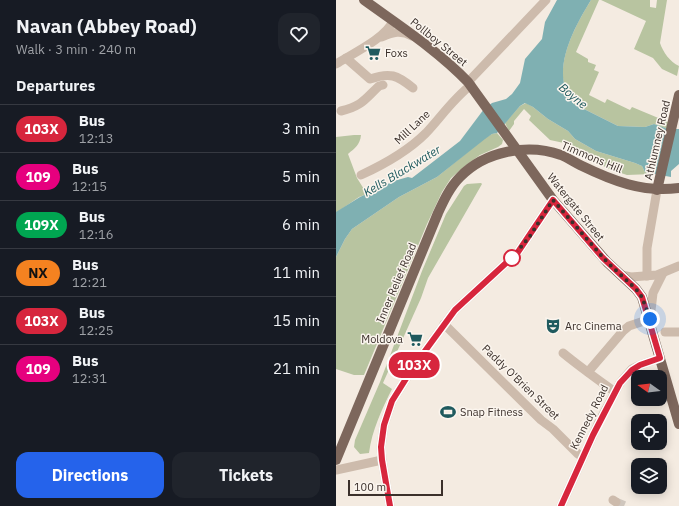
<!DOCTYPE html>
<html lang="en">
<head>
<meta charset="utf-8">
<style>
  body { margin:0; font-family:"IBM Plex Sans",sans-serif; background:#20242c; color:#f1f3f6; height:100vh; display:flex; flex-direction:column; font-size:15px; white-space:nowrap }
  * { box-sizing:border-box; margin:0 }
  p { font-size:13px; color:#9ea1a6 }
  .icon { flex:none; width:22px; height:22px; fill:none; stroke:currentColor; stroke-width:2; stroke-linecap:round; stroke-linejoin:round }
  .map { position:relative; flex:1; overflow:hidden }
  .sheet { display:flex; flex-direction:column; background:#171b24; width:336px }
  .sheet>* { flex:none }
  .badge { padding:0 8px; border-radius:13px; font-size:14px; line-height:26px }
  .needle { width:26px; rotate:284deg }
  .fabs { position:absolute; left:295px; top:370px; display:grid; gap:8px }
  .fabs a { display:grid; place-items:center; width:36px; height:36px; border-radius:8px; background:#171b24; box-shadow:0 2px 10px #0003; font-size:20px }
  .scale { position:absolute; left:12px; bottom:10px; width:95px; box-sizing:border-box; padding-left:4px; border:2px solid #3b302b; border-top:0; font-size:11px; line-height:14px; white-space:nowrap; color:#3b302b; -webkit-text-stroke:3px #fbf5ee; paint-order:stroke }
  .you { position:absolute; width:20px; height:20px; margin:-10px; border:3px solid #fff; border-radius:50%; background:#1a73e8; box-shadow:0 0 0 6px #1a73e833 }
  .map>.badge { position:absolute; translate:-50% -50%; box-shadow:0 0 0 2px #fff }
  h2 { padding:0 16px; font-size:15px; line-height:36px }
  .round { display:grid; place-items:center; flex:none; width:42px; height:42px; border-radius:12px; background:#20242c }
  .overview { display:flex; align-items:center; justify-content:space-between; height:68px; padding:0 16px }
  h1 { font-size:19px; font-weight:800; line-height:30px }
  .cta { display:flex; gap:8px; margin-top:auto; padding:8px 16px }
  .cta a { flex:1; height:46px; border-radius:12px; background:#2563eb; color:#fff; font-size:16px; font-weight:800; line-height:46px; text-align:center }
  .cta a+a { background:#20242c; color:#f1f3f6 }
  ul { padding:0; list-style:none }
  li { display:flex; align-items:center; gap:12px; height:48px; padding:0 16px; border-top:1px solid #363941 }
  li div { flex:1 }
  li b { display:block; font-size:15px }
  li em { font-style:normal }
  li .badge { min-width:44px; font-weight:700; text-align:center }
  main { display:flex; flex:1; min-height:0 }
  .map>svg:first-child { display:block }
</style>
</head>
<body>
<main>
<section class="sheet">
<div class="overview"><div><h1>Navan (Abbey Road)</h1><p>Walk · 3 min · 240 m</p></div><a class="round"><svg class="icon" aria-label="heart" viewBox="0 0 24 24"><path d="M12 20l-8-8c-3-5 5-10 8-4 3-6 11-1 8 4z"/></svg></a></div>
<h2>Departures</h2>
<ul>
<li><span class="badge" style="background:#d7263d;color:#fff">103X</span><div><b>Bus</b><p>12:13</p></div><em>3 min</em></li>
<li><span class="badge" style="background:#e6007e;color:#fff">109</span><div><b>Bus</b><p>12:15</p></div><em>5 min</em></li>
<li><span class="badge" style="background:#00a651;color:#fff">109X</span><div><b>Bus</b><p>12:16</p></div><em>6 min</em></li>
<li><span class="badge" style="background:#f58220;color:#111">NX</span><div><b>Bus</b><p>12:21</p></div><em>11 min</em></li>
<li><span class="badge" style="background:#d7263d;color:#fff">103X</span><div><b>Bus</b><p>12:25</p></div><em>15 min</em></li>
<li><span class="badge" style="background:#e6007e;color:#fff">109</span><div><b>Bus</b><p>12:31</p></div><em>21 min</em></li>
</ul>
<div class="cta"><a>Directions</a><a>Tickets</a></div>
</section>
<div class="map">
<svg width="343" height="506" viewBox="0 0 343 506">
  <rect width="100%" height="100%" fill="#f4ebe1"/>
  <g fill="#b8c4a0">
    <path d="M255,0H263L240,52L252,59V62L260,65L258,70L263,72L253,95L269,103L271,99L294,110L296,107L332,122L331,129L318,124L309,127L282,126L238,104C212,74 238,28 255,0Z"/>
    <path d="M265,0H314V7L320,8L321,0H331L324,43C327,52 334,62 343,66L341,76L326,69L317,58L298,49L310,21Z"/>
    <path d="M190,103L197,107L212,119L232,131L239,139L260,151L299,163L306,166L309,172L316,174L291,175L273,169L252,158L228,143L214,140L193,120L195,116L188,109L178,121V124L173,131L169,123L184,106Z"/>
    <path d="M161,133L167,140L166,144L162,147L144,155L130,165L115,178L106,192L91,224L28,375H18L0,369V257L9,239L16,229L63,197L101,177L149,138L156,134Z"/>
    <path d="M18,135H25C24,145 19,148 12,154L21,178L31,194L23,197L0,213V137Z"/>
    <path d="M145,183L146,184L92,278L85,298L47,383L56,389C46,409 36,430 33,453L24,454L18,447L19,440L44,382L86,271L110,214L128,186L131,184Z"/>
  </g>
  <path fill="#7fb0b2" d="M221,0H255C238,28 212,74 238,104L282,126L309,127L318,124L332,129H343V164L335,171V177L313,173L309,172L306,166L299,163L260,151L239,139L232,131L212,119L197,107L189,103L184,106L161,133L156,134L149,139L101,177L63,197L16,229L9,239L0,257V212L24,197L58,181L72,177L76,178L124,141L148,109L156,103L170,99L176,94L184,83L189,59L206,39L209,22Z"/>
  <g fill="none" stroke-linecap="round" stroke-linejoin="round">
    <path stroke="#cfc6bd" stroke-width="9" stroke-dasharray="9 4.5" stroke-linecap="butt" d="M280,502L289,506"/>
    <g stroke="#cdbbac" stroke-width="9">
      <path d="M46,37C57,32 65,30 76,36"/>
      <path d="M10,58L34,79C54,72 61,75 77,88"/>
      <path d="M0,64C16,54 50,38 57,21"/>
      <path d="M132,82L210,0"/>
      <path d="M5,111C26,106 28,100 43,86L47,85"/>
      <path d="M25,175C49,164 71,152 90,133C105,117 117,99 135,85"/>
      <path d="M285,275L295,277L321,275L343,266"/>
      <path d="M311,276V248L321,190"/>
      <path d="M108,324L205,420L217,429L242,454L246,457"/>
      <path d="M329,332H343"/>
      <path d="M227,353C244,367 261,379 279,392"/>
      <path d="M252,372L287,331L293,326L314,319L317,293L327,273"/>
      <path d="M0,470L46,460"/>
      <path d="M277,500L280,502"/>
      <path d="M54,506L46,460L45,447L48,425L56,401L80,363L119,310L182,252L217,200"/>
      <path d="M225,506L262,424L284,383L296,369L304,365L324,358"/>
    </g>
    <g stroke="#7d675c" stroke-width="10">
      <path d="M28,0C64,26 101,50 132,82L217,200L271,262L300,289L306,297L343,424"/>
      <path d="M321,190L343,95"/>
      <path d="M0,460L102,213C108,200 114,187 124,177C149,151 192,143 225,155C232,158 238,162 244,165C277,181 307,193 343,188"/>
    </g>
  </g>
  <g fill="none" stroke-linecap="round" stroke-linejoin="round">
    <defs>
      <path id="line" d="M54,506L46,460L45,447L48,425L56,401L78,366L119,310L182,252L217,200L267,258L300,289L306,297L324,358L304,365L296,370L284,383L257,435L225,506"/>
    </defs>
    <use href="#line" stroke="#fff" stroke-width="9"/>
    <use href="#line" stroke="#d7263d" stroke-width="6"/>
    <path stroke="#3b302b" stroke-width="4" stroke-dasharray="0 7.2" d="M176,258L194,236L217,200L271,262L300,289L306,297L314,319"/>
  </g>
  <defs>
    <symbol id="supermarket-bare" viewBox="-9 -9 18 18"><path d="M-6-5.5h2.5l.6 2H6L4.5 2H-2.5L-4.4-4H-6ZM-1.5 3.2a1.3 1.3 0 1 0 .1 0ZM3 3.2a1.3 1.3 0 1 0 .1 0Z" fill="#1f5a5e" stroke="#fbf5ee" stroke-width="2.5" paint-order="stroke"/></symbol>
    <symbol id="theatre-bare" viewBox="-9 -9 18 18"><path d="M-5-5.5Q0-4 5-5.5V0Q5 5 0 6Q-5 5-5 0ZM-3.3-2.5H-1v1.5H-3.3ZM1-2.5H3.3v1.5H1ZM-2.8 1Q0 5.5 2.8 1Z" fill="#1f5a5e" stroke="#fbf5ee" stroke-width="2.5" paint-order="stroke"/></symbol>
    <symbol id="stadium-bare" viewBox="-9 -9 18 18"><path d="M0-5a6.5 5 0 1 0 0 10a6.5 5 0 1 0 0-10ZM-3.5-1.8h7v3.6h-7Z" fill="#1f5a5e" stroke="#fbf5ee" stroke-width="2.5" paint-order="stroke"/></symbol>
  </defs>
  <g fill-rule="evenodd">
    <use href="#supermarket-bare" x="26" y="42" width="22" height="22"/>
    <use href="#theatre-bare" x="206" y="315" width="22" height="22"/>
    <use href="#supermarket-bare" x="68" y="328" width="22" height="22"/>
    <use href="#stadium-bare" x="101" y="401" width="22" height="22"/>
  </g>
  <circle fill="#fff" stroke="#d7263d" stroke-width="2" cx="176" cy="258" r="8"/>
  <g text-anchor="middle" stroke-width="3" stroke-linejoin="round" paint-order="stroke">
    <g font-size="11" fill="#3b302b" stroke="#fbf5ee">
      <text transform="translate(103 42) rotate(39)" y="4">Pollboy Street</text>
      <text transform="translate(76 127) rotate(-43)" y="4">Mill Lane</text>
      <text transform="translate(321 140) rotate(-77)" y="4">Athlumney Road</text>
      <text transform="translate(256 157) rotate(23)" y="4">Timmons Hill</text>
      <text transform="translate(240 207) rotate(51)" y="4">Watergate Street</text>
      <text transform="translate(60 283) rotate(-67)" y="4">Inner Relief Road</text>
      <text transform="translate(185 382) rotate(44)" y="4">Paddy O'Brien Street</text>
      <text transform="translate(253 417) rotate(-63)" y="4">Kennedy Road</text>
    </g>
    <g font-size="11" fill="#3b302b" stroke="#fbf5ee" text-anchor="start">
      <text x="49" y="57">Foxs</text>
      <text x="229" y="330">Arc Cinema</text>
      <text x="67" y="343" text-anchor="end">Moldova</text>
      <text x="124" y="416">Snap Fitness</text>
    </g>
    <g font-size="12" font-style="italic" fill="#1f5a5e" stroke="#fbf5ee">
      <text transform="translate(237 96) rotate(40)" y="4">Boyne</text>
      <text transform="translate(66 171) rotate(-31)" y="4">Kells Blackwater</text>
    </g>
  </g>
</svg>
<div class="fabs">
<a><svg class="needle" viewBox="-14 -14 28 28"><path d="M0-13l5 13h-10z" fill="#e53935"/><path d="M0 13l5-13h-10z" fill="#9ea1a6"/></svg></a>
<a><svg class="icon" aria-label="locate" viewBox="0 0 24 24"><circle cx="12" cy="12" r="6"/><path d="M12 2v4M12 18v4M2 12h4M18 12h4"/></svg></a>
<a><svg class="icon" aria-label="layers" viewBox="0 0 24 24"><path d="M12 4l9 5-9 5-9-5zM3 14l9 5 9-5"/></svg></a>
</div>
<div class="scale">100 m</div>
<div class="you" style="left:314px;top:319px"></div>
<b class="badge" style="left:78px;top:365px;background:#d7263d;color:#fff">103X</b>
</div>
</main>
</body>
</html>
